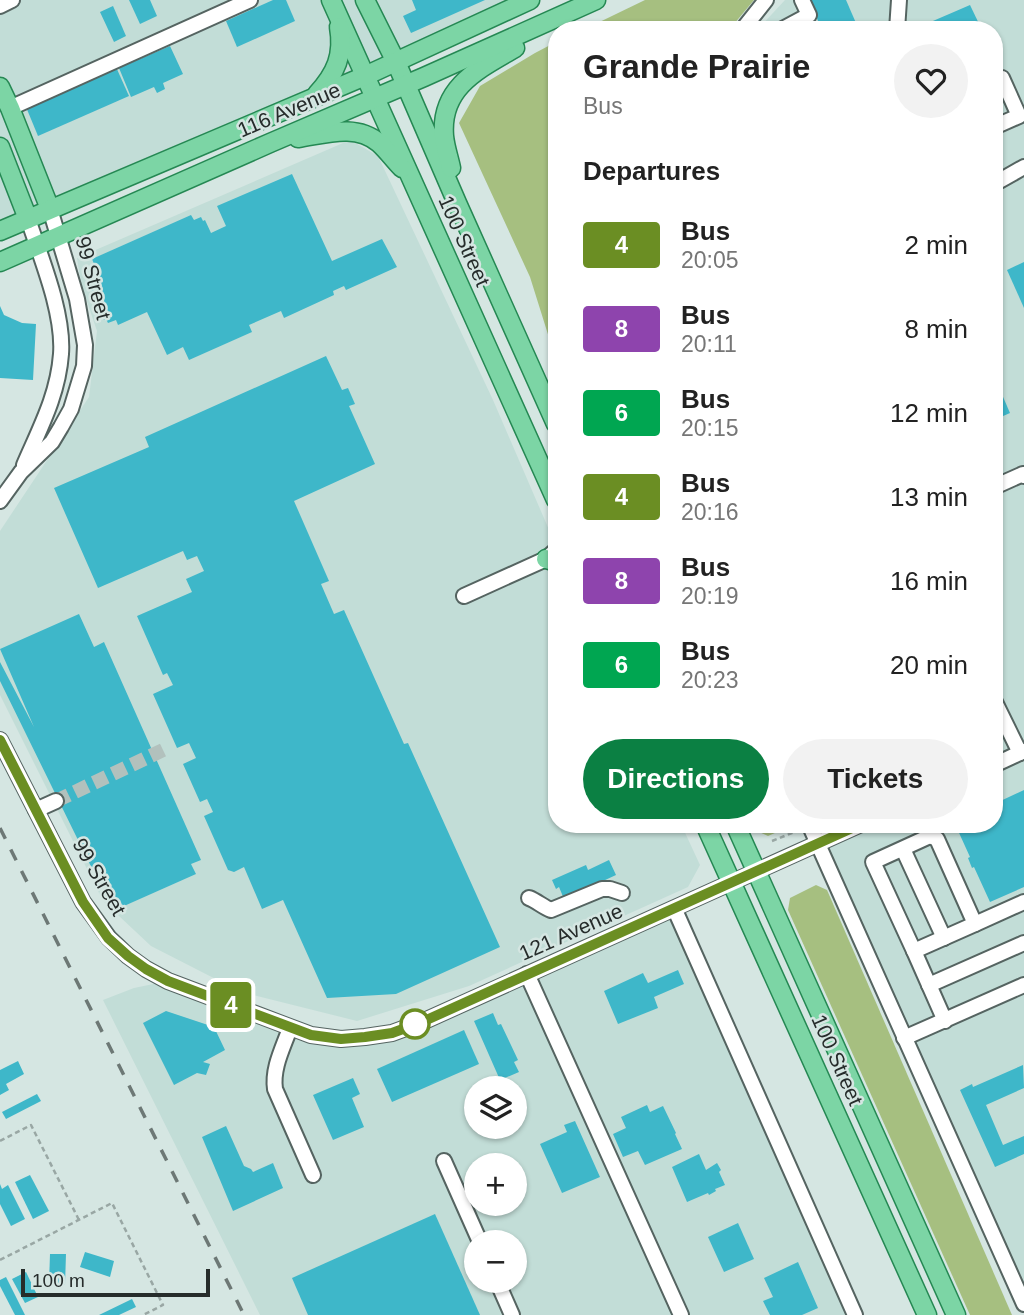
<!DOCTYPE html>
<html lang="en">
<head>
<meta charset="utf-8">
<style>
  body { margin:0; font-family:Arial,sans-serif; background:#f2f2f2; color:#222; height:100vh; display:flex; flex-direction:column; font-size:26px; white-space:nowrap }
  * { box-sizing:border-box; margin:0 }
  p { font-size:23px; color:#767676 }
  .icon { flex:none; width:38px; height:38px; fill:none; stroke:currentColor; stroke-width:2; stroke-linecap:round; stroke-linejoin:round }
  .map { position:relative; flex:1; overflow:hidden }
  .panel { position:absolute; left:548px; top:21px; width:455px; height:812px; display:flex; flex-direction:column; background:#fff; border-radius:28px; box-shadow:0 2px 5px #0004 }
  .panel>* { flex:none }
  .badge { padding:0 14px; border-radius:5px; font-size:24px; line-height:46px }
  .tools { position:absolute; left:464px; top:1076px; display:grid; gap:14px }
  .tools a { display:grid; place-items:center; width:63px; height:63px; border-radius:50%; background:#fff; box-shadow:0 2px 5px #0004; font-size:35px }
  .scale { position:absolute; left:21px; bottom:18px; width:189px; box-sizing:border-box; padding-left:7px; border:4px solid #262c2b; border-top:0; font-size:19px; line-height:24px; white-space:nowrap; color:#262c2b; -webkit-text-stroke:5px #d5e6e2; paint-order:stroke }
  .map>.badge { position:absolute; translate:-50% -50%; box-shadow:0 0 0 4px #fff }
  h2 { padding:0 35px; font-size:26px; line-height:63px }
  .round { display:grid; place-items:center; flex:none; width:74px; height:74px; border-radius:37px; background:#f2f2f2 }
  .headline { display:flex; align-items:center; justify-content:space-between; height:119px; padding:0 35px }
  h1 { font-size:33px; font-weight:700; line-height:52px }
  .action { display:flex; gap:14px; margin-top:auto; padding:14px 35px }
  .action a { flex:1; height:80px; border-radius:42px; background:#0b8043; color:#fff; font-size:28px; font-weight:700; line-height:80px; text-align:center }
  .action a+a { background:#f2f2f2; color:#222 }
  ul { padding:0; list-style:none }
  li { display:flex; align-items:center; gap:21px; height:84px; padding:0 35px }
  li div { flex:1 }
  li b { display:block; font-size:26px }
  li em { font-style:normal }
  li .badge { min-width:77px; font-weight:700; text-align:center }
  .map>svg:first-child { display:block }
</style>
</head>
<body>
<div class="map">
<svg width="1024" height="1315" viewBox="0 0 1024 1315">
  <rect width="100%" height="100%" fill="#d5e6e2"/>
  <g fill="#c2ddd7" fill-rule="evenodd">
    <path d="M0,0H530L0,231Z"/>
    <path d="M785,0H1024V1304L809,824H994V30H757Z"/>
    <path d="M350,140L378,156L493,400L556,546V824H681L700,865L688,887L469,986L357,1021L241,992L151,946L103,901L0,695V531L89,397L97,331L81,284L77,258Z"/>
    <path d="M675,910L855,1315H260L103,1000L134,988L168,981L311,1035L392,1033ZM476,1088H514V1127H476ZM476,1166H514V1204H476ZM476,1242H514V1281H476Z"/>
  </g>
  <g fill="#a6bf80">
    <path d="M645,0H754L729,30H583Z"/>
    <path d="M556,42V356L551,344L530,277L459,123L480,86L535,53Z"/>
    <path d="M753,824H792L791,826L768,836L755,830Z"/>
    <path d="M816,885L827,890L1012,1315H970L788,910L790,898Z"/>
  </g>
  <g fill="#3eb7c9">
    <path d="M129,0H150L157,16L140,24Z"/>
    <path d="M273,0H286L295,21L237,47L226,21Z"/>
    <path d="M412,0H485L411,33L403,16L416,10Z"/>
    <path d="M809,0H846L859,30H822Z"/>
    <path d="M970,5L982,30H929L926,24Z"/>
    <path d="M113,6L126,36L114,42L100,12Z"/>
    <path d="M170,46L183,74L163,83L165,89L157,93L154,87L131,97L119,68Z"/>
    <path d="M116,67L129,96L38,136L26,107Z"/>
    <path d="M292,174L332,261L382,239L397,267L346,290L344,286L333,291L334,295L284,318L281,311L249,325L252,332L189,360L183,347L167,355L147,312L118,325L116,320L108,323L106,319L104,320L85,277L97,271L92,259L191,215L194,220L201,217L203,221L205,220L211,233L226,226L217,206Z"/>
    <path d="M1024,262V308L1007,270Z"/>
    <path d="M0,306L4,315L22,323L36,324L33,380L0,378Z"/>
    <path d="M326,356L342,390L348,388L355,404L349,406L375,464L294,501L329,581L321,584L334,614L344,610L404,744L408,743L500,947L396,994L327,998L283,900L262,909L244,867L234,872L228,870L204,816L213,812L207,799L200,802L183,764L196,758L189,743L177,748L153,694L173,685L167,673L163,675L137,616L192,592L186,579L204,571L197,556L187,560L183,551L98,588L54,488L149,447L145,437Z"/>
    <path d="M994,376L1010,413L994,420Z"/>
    <path d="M79,614L94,647L104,642L201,860L191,864L196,874L115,910L104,893L0,681V662L34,727L0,649Z"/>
    <path d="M1024,790V887L990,902L974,867L972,868L968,858L970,857L955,824H994V804Z"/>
    <path d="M609,860L616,875L564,899L559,887L556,889L552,880L586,865L588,870Z"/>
    <path d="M678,970L684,984L654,997L658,1008L618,1024L604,991L643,973L648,983Z"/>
    <path d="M166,1011L214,1027L225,1050L203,1062L210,1064L206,1075L197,1073L174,1085L143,1023Z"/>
    <path d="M493,1013L498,1025L501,1024L518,1060L514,1062L519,1072L500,1080L474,1021Z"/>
    <path d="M464,1030L479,1064L392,1102L377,1069Z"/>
    <path d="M18,1061L24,1074L6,1084L9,1090L0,1095V1070Z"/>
    <path d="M1023,1065L1024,1088L986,1105L1003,1145L1024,1136V1154L995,1167L960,1090L972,1084L973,1087Z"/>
    <path d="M353,1078L360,1094L352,1098L364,1127L333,1140L313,1095Z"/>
    <path d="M37,1094L41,1101L6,1119L2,1112Z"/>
    <path d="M647,1105L650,1112L663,1106L676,1133L675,1134L682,1149L645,1165L638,1151L623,1157L613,1134L626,1128L621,1117Z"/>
    <path d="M575,1121L600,1177L562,1193L540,1144L567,1132L564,1125Z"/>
    <path d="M226,1126L244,1166L251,1169L253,1172L273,1163L283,1188L233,1211L202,1137Z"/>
    <path d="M699,1154L706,1170L717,1163L721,1170L719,1172L725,1185L715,1189L716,1191L709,1195L708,1193L687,1202L672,1167Z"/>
    <path d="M30,1175L49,1211L33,1219L15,1182Z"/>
    <path d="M0,1184L2,1189L8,1185L25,1219L11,1226L0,1204Z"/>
    <path d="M435,1214L480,1315H308L292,1278Z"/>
    <path d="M738,1223L754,1259L724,1272L708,1237Z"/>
    <path d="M85,1252L114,1261L110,1277L80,1267Z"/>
    <path d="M50,1254H66L65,1285L49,1284Z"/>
    <path d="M798,1262L818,1308L802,1315H770L763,1301L773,1297L764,1278Z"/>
    <path d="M26,1272L38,1297L25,1303L12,1279Z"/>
    <path d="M6,1277L25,1315H15L0,1286V1280Z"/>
    <path d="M132,1299L136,1307L119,1315H99Z"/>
  </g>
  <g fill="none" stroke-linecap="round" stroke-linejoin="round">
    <path stroke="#b2c1bd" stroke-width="14" stroke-dasharray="14 7" stroke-linecap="butt" d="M56,801L163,750"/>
    <defs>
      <g id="minor">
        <path d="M0,6L12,0"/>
        <path d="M742,30L766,0"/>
        <path d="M781,30L809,15L802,0"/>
        <path d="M897,30L899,0"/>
        <path d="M994,82L1002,78L1019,116L994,127"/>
        <path d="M10,108L250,0"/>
        <path d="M994,184L1024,167"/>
        <path d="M24,465C40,428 58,395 61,354C64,313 41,258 28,219"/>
        <path d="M994,487L1023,474L1024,476"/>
        <path d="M0,501L21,472L52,442L61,427L71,409L84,366L85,345L77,299L50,209"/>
        <path d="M464,596L546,559L556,550"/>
        <path d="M994,700L1020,753"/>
        <path d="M0,740L83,902L109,938L128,956L146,969L168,981L311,1035L341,1039L365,1037L392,1033L422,1022L861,824"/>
        <path d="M994,765L1024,751"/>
        <path d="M36,810L56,801"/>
        <path d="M809,824L1024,1304"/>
        <path d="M925,824L930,836L937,839L975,924L1024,902"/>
        <path d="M903,849L944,938"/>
        <path d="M529,898C537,901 543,907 551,910L602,889H610L622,893"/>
        <path d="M675,910L855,1315"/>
        <path d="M914,951L873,862L930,836"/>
        <path d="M527,974L681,1315"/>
        <path d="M929,985L1024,943"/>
        <path d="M945,1021L914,951L975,924"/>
        <path d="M290,1028C283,1048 272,1068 275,1089L313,1175"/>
        <path d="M904,1038L1024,985"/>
        <path d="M444,1161L480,1242"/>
        <path d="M497,1281L512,1315"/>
      </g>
      <g id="major">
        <path d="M331,0L556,500"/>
        <path d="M365,0L396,62L457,203L556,424"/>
        <path d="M0,87L10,108L50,209"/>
        <path d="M317,94C336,73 344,55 339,27"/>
        <path d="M298,138C325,134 356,123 379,143C387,150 394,160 402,168"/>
        <path d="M0,147L28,219"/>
        <path d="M451,168C449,158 445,147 444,136C440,87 479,69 515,48"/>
        <path d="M0,231L365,76L530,0"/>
        <path d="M0,262L270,143L424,77L596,0"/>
        <path d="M546,559L556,562"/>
        <path d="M705,824L927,1315"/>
        <path d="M735,824L956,1315"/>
      </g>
    </defs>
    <use href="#minor" stroke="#556461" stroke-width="18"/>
    <use href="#major" stroke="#258853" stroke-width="21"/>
    <g stroke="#99a7a4" stroke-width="2.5" stroke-dasharray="5 3.5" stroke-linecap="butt">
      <path d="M772,841L797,831"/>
      <path d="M0,1141L31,1125L79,1220"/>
      <path d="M0,1260L112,1203L163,1305L143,1315"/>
    </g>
    <use href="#minor" stroke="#fff" stroke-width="14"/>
    <use href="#major" stroke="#7cd5a5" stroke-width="18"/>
    <path stroke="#6d7875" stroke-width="3.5" stroke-dasharray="12 12" stroke-linecap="butt" d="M0,828L244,1315"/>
  </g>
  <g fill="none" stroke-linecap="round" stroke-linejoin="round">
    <defs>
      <path id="line" d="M0,740L83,902L108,938L128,956L146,969L168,981L311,1035L341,1039L365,1037L392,1033L422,1022L861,824"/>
    </defs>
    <use href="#line" stroke="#fff" stroke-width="16"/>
    <use href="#line" stroke="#6b8e23" stroke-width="10"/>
  </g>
  <circle fill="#fff" stroke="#6b8e23" stroke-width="3.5" cx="415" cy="1024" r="14"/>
  <g text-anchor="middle" stroke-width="5" stroke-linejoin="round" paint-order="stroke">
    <g font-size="21" fill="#262c2b" stroke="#d5e6e2">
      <text transform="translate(289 110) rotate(-23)" y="7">116 Avenue</text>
      <text transform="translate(464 241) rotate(66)" y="7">100 Street</text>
      <text transform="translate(93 278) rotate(75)" y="7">99 Street</text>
      <text transform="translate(99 877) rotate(60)" y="7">99 Street</text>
      <text transform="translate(571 932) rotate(-24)" y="7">121 Avenue</text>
      <text transform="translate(837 1060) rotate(66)" y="7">100 Street</text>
    </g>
  </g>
</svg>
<div class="tools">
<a><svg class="icon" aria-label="layers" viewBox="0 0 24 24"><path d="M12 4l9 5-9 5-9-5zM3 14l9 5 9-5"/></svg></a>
<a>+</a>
<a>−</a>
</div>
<div class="scale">100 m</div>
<b class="badge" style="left:231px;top:1005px;background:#6b8e23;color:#fff">4</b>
<section class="panel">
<div class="headline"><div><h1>Grande Prairie</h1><p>Bus</p></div><a class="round"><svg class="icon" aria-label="heart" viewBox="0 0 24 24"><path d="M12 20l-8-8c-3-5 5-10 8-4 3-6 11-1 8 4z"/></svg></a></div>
<h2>Departures</h2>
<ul>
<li><span class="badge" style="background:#6b8e23;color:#fff">4</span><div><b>Bus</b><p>20:05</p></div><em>2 min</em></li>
<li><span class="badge" style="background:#8e44ad;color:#fff">8</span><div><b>Bus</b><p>20:11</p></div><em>8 min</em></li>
<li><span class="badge" style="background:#00a651;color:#fff">6</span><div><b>Bus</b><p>20:15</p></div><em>12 min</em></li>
<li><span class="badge" style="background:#6b8e23;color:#fff">4</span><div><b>Bus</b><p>20:16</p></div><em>13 min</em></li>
<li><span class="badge" style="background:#8e44ad;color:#fff">8</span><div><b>Bus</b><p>20:19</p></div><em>16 min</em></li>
<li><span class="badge" style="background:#00a651;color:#fff">6</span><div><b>Bus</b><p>20:23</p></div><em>20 min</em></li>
</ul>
<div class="action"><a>Directions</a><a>Tickets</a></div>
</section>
</div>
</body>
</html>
